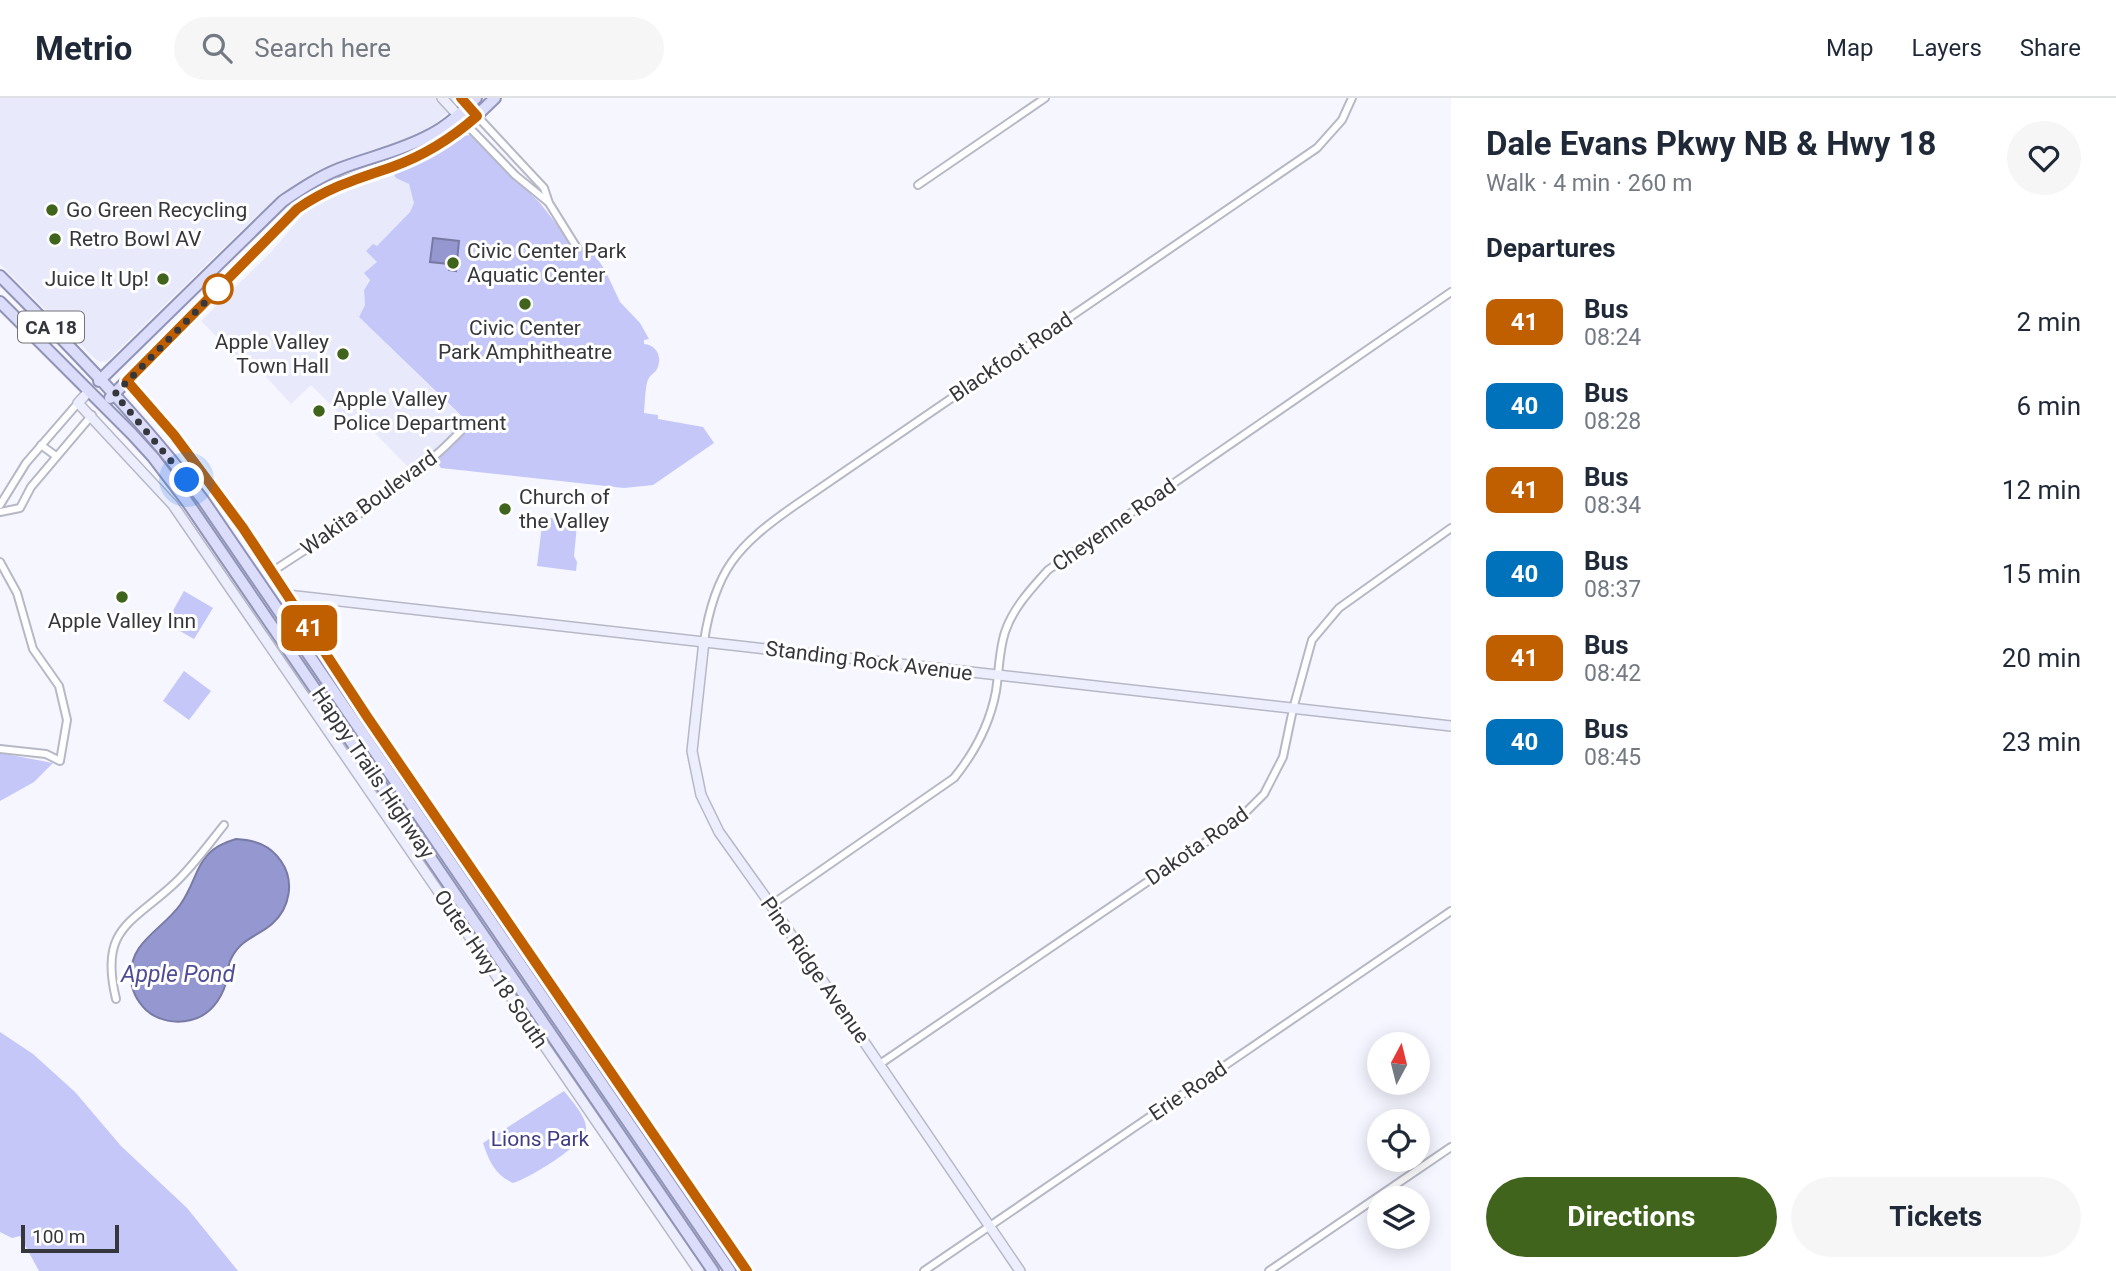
<!DOCTYPE html>
<html lang="en">
<head>
<meta charset="utf-8">
<style>
  body { margin:0; font-family:Roboto,sans-serif; background:#f6f6f7; color:#1f2937; height:100vh; display:flex; flex-direction:column; font-size:26px; white-space:nowrap }
  * { box-sizing:border-box; margin:0 }
  p { font-size:23px; color:#747a83 }
  .icon { flex:none; width:38px; height:38px; fill:none; stroke:currentColor; stroke-width:2; stroke-linecap:round; stroke-linejoin:round }
  .map { position:relative; flex:1; overflow:hidden }
  .side { display:flex; flex-direction:column; background:#fff; width:665px }
  .side>* { flex:none }
  .badge { padding:0 14px; border-radius:10px; font-size:24px; line-height:46px }
  .needle { width:46px; rotate:7deg }
  .fabs { position:absolute; left:1367px; top:934px; display:grid; gap:14px }
  .fabs a { display:grid; place-items:center; width:63px; height:63px; border-radius:50%; background:#fff; box-shadow:0 4px 18px #0003; font-size:35px }
  .scale { position:absolute; left:21px; bottom:18px; width:98px; box-sizing:border-box; padding-left:7px; border:4px solid #36373c; border-top:0; font-size:19px; line-height:24px; white-space:nowrap; color:#36373c; -webkit-text-stroke:5px #fff; paint-order:stroke }
  .you { position:absolute; width:35px; height:35px; margin:-18px; border:5px solid #fff; border-radius:50%; background:#1a73e8; box-shadow:0 0 0 10px #1a73e833 }
  .map>.badge { position:absolute; translate:-50% -50%; box-shadow:0 0 0 4px #fff }
  h2 { padding:0 35px; font-size:26px; line-height:63px }
  .round { display:grid; place-items:center; flex:none; width:74px; height:74px; border-radius:37px; background:#f6f6f7 }
  .overview { display:flex; align-items:center; justify-content:space-between; height:119px; padding:0 35px }
  h1 { font-size:33px; font-weight:700; line-height:52px }
  .primary-button { display:flex; gap:14px; margin-top:auto; padding:14px 35px }
  .primary-button a { flex:1; height:80px; border-radius:42px; background:#40641c; color:#fff; font-size:28px; font-weight:700; line-height:80px; text-align:center }
  .primary-button a+a { background:#f6f6f7; color:#1f2937 }
  ul { padding:0; list-style:none }
  li { display:flex; align-items:center; gap:21px; height:84px; padding:0 35px }
  li div { flex:1 }
  li b { display:block; font-size:26px }
  li em { font-style:normal }
  li .badge { min-width:77px; font-weight:700; text-align:center }
  header { display:flex; align-items:center; gap:42px; box-sizing:border-box; height:98px; padding:0 35px; background:#fff; border-bottom:2px solid #e0e1e3 }
  header strong { font-size:33px }
  nav { display:flex; gap:38px; margin-inline-start:auto; font-size:24px }
  .search { width:490px; height:63px; background:#f6f6f7; display:flex; align-items:center; gap:18px; box-sizing:border-box; padding:0 24px; border-radius:38px; color:#747a83; font-size:26px }
  main { display:flex; flex:1; min-height:0 }
  .map>svg:first-child { display:block }
</style>
</head>
<body>
<header>
<strong>Metrio</strong>
<div class="search"><svg class="icon" aria-label="search" viewBox="0 0 24 24"><circle cx="10" cy="10" r="6"/><path d="M15 15l6 6"/></svg>Search here</div>
<nav><a>Map</a><a>Layers</a><a>Share</a></nav>
</header>
<main>
<div class="map">
<svg width="1451" height="1173" viewBox="0 0 1451 1173">
  <rect width="100%" height="100%" fill="#f5f6ff"/>
  <g fill="#e8eafc">
    <path d="M0,0H465L431,29L402,45L324,70L284,95L250,124L107,263L100,264L94,260L0,166Z"/>
    <path d="M394,77L409,86L414,105L410,114L377,149V164L364,192L365,207L359,219L466,323L437,353L412,373L356,316L346,322L311,287L291,306L256,268L251,273L201,223L271,154L306,113L334,97Z"/>
  </g>
  <g fill="#c4c7f8">
    <path d="M470,37L540,105L568,141L575,138L582,149L588,147L605,172L620,204L640,225L649,241L644,242V246C656,247 663,258 657,271C655,275 651,276 649,280C645,285 645,307 644,315L658,317V321L703,329L714,345L653,387L624,390L441,370L436,363L471,327L359,219L365,207L364,192L370,182L364,175L377,164L366,153L373,146L377,148L410,114L414,105L409,86L396,80L393,74L440,53L463,38Z"/>
    <path d="M543,419L573,423L577,427L574,458L577,464L576,473L537,468Z"/>
    <path d="M184,493L213,510L194,541L166,525Z"/>
    <path d="M184,573L211,593L189,622L163,603Z"/>
    <path d="M0,655L53,665L34,684L0,703Z"/>
    <path d="M0,934L33,956L75,994L121,1048L187,1110L238,1173H39L20,1138L12,1140L0,1134Z"/>
    <path d="M564,993C571,1002 587,1019 586,1031C586,1046 528,1081 513,1085C495,1077 489,1063 483,1045Z"/>
  </g>
  <g fill="#9597d1" stroke="#787aa4" stroke-width="2">
    <path d="M433,140L459,143L456,173L449,172V166L430,164Z"/>
    <path d="M236,741C255,742 270,747 281,763C295,783 290,810 272,826C258,838 241,841 232,859C227,867 228,877 226,885C221,902 209,918 191,922C176,926 158,923 146,912C137,903 131,891 131,879C129,844 162,832 180,807C201,777 194,753 236,741Z"/>
  </g>
  <g fill="none" stroke-linecap="round" stroke-linejoin="round">
    <defs>
      <g id="street">
        <path d="M477,18L544,90L549,105L577,150"/>
        <path d="M467,27L515,77L548,104"/>
        <path d="M918,87L1045,0"/>
        <path d="M41,347L56,358"/>
        <path d="M0,407L26,365L78,305"/>
        <path d="M0,414L20,410L31,389L92,317"/>
        <path d="M0,464L17,495L33,551L59,588L67,622L60,663L46,656L0,651"/>
        <path d="M273,473C338,430 407,389 461,333"/>
        <path d="M704,543C715,472 737,448 794,408L1317,50L1342,22L1352,0"/>
        <path d="M771,807L954,680C975,654 990,626 996,593C999,574 999,552 1005,534C1013,510 1031,491 1048,472L1451,194"/>
        <path d="M116,901C99,830 131,826 175,785C193,768 208,747 224,727"/>
        <path d="M880,966L1238,722L1264,696L1283,659L1293,611L1312,542L1339,510L1451,430"/>
        <path d="M924,1173L1451,813"/>
        <path d="M1269,1173L1451,1049"/>
      </g>
      <g id="secondary">
        <path d="M442,0L467,27"/>
        <path d="M461,0L477,18"/>
        <path d="M127,283L174,337L243,430L368,619L747,1173"/>
        <path d="M89,293L78,305L173,407L699,1173"/>
        <path d="M287,497L1451,628"/>
        <path d="M704,543L692,653L701,697L719,734L771,807L1020,1173"/>
      </g>
      <g id="primary">
        <path d="M0,178C72,250 141,321 203,402L730,1173"/>
        <path d="M0,204L132,336L153,359L188,405L713,1173"/>
        <path d="M99,283L283,103C301,91 319,79 339,71C370,59 401,53 430,37C448,28 462,14 476,0"/>
        <path d="M110,300L297,111L342,85L393,69L441,45L467,27L495,0"/>
      </g>
    </defs>
    <use href="#street" stroke="#b7b8c6" stroke-width="10"/>
    <use href="#secondary" stroke="#b7b8c6" stroke-width="12"/>
    <use href="#primary" stroke="#9294b7" stroke-width="14"/>
    <use href="#street" stroke="#fff" stroke-width="6"/>
    <use href="#secondary" stroke="#edeefd" stroke-width="9"/>
    <use href="#primary" stroke="#dbddfb" stroke-width="10"/>
  </g>
  <g fill="none" stroke-linecap="round" stroke-linejoin="round">
    <defs>
      <path id="line" d="M461,0L477,18C452,40 423,58 392,69C357,81 329,89 297,111L127,283L174,337L243,430L368,620L747,1173"/>
    </defs>
    <use href="#line" stroke="#fff" stroke-width="16"/>
    <use href="#line" stroke="#bf5f00" stroke-width="10"/>
    <path stroke="#36373c" stroke-width="7" stroke-dasharray="0 12.6" d="M187,382L115,296L218,191"/>
  </g>
  <g fill="#40641c" stroke="#fff" stroke-width="2.5">
    <circle cx="52" cy="112" r="7"/>
    <circle cx="55" cy="141" r="7"/>
    <circle cx="453" cy="165" r="7"/>
    <circle cx="163" cy="181" r="7"/>
    <circle cx="525" cy="206" r="7"/>
    <circle cx="343" cy="256" r="7"/>
    <circle cx="319" cy="313" r="7"/>
    <circle cx="505" cy="411" r="7"/>
    <circle cx="122" cy="499" r="7"/>
  </g>
  <circle fill="#fff" stroke="#bf5f00" stroke-width="3.5" cx="218" cy="191" r="14"/>
  <g text-anchor="middle" stroke-width="6" stroke-linejoin="round" paint-order="stroke">
    <rect fill="#fff" stroke="#727376" stroke-width="2" x="18" y="213.5" width="66" height="31" rx="5"/>
    <g font-size="19" font-weight="bold" fill="#36373c">
      <text x="51" y="236">CA 18</text>
    </g>
    <g font-size="21" fill="#36373c" stroke="#fff" text-anchor="start">
      <text x="66" y="119">Go Green Recycling</text>
      <text x="69" y="148">Retro Bowl AV</text>
      <text x="467" y="160">Civic Center Park<tspan x="467" dy="24">Aquatic Center</tspan></text>
      <text x="149" y="188" text-anchor="end">Juice It Up!</text>
      <text x="525" y="237" text-anchor="middle">Civic Center<tspan x="525" dy="24">Park Amphitheatre</tspan></text>
      <text x="329" y="251" text-anchor="end">Apple Valley<tspan x="329" dy="24">Town Hall</tspan></text>
      <text x="333" y="308">Apple Valley<tspan x="333" dy="24">Police Department</tspan></text>
      <text x="519" y="406">Church of<tspan x="519" dy="24">the Valley</tspan></text>
      <text x="122" y="530" text-anchor="middle">Apple Valley Inn</text>
    </g>
    <g font-size="21" fill="#36373c" stroke="#fff">
      <text transform="translate(1011 259) rotate(-34)" y="7">Blackfoot Road</text>
      <text transform="translate(369 405) rotate(-36)" y="7">Wakita Boulevard</text>
      <text transform="translate(1114 427) rotate(-35)" y="7">Cheyenne Road</text>
      <text transform="translate(869 563) rotate(7)" y="7">Standing Rock Avenue</text>
      <text transform="translate(373 675) rotate(56)" y="7">Happy Trails Highway</text>
      <text transform="translate(1197 748) rotate(-35)" y="7">Dakota Road</text>
      <text transform="translate(491 871) rotate(56)" y="7">Outer Hwy 18 South</text>
      <text transform="translate(815 872) rotate(55)" y="7">Pine Ridge Avenue</text>
      <text transform="translate(1188 993) rotate(-34)" y="7">Erie Road</text>
    </g>
    <g font-size="21" fill="#403c83" stroke="#fff">
      <text x="540" y="1048">Lions Park</text>
    </g>
    <g font-size="23" font-style="italic" fill="#4f4d96" stroke="#fff">
      <text x="178" y="884">Apple Pond</text>
    </g>
  </g>
</svg>
<div class="fabs">
<a><svg class="needle" viewBox="-14 -14 28 28"><path d="M0-13l5 13h-10z" fill="#e53935"/><path d="M0 13l5-13h-10z" fill="#747a83"/></svg></a>
<a><svg class="icon" aria-label="locate" viewBox="0 0 24 24"><circle cx="12" cy="12" r="6"/><path d="M12 2v4M12 18v4M2 12h4M18 12h4"/></svg></a>
<a><svg class="icon" aria-label="layers" viewBox="0 0 24 24"><path d="M12 4l9 5-9 5-9-5zM3 14l9 5 9-5"/></svg></a>
</div>
<div class="scale">100 m</div>
<div class="you" style="left:187px;top:382px"></div>
<b class="badge" style="left:309px;top:530px;background:#bf5f00;color:#fff">41</b>
</div>
<section class="side">
<div class="overview"><div><h1>Dale Evans Pkwy NB &amp; Hwy 18</h1><p>Walk · 4 min · 260 m</p></div><a class="round"><svg class="icon" aria-label="heart" viewBox="0 0 24 24"><path d="M12 20l-8-8c-3-5 5-10 8-4 3-6 11-1 8 4z"/></svg></a></div>
<h2>Departures</h2>
<ul>
<li><span class="badge" style="background:#bf5f00;color:#fff">41</span><div><b>Bus</b><p>08:24</p></div><em>2 min</em></li>
<li><span class="badge" style="background:#0072bc;color:#fff">40</span><div><b>Bus</b><p>08:28</p></div><em>6 min</em></li>
<li><span class="badge" style="background:#bf5f00;color:#fff">41</span><div><b>Bus</b><p>08:34</p></div><em>12 min</em></li>
<li><span class="badge" style="background:#0072bc;color:#fff">40</span><div><b>Bus</b><p>08:37</p></div><em>15 min</em></li>
<li><span class="badge" style="background:#bf5f00;color:#fff">41</span><div><b>Bus</b><p>08:42</p></div><em>20 min</em></li>
<li><span class="badge" style="background:#0072bc;color:#fff">40</span><div><b>Bus</b><p>08:45</p></div><em>23 min</em></li>
</ul>
<div class="primary-button"><a>Directions</a><a>Tickets</a></div>
</section>
</main>
</body>
</html>
